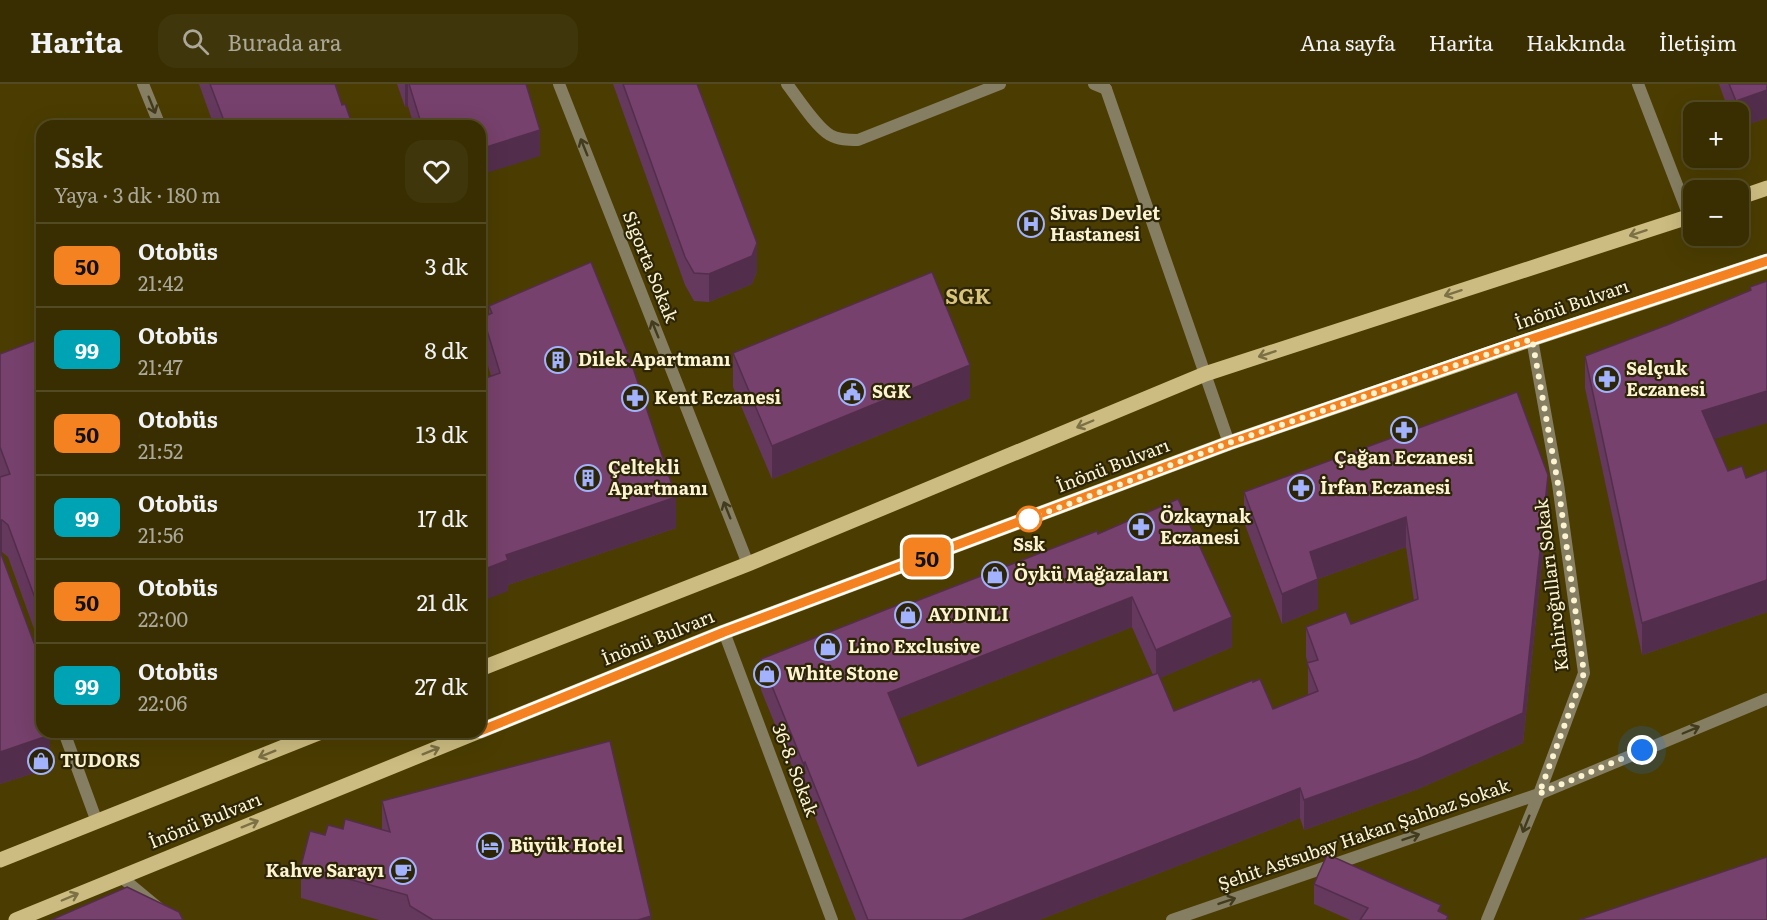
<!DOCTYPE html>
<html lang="tr">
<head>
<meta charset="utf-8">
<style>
  body { margin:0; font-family:Literata,serif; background:#3f360b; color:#f1f3f6; height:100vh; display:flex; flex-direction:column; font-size:22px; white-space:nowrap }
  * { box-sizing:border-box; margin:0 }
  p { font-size:20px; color:#aba899 }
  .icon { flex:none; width:33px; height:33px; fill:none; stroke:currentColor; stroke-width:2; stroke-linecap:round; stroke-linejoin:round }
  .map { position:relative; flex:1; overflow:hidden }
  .side { position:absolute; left:36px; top:36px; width:450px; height:618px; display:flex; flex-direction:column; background:#382e01; border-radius:18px; box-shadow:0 6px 24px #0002,0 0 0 2px #524a23 }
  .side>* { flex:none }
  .badge { padding:0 12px; border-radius:9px; font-size:21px; line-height:39px }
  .tools { position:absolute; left:1683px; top:18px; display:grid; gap:12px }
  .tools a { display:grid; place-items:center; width:66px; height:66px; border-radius:12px; background:#382e01; box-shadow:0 6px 24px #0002,0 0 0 2px #524a23; font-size:30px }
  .you { position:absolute; width:30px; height:30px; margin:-15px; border:4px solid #fff; border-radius:50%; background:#1a73e8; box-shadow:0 0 0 9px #1a73e833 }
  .map>.badge { position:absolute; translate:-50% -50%; box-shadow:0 0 0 3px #fff }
  .round { display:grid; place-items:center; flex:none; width:63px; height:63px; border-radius:18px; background:#3f360b }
  .head { display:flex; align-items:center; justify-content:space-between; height:102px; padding:0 18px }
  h1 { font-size:28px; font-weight:600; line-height:45px }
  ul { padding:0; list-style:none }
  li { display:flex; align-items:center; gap:18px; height:84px; padding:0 18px; border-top:2px solid #524a23 }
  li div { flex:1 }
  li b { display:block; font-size:22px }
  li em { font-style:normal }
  li .badge { min-width:66px; font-weight:700; text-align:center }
  header { display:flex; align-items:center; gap:36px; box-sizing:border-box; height:84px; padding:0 30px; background:#382e01; border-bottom:2px solid #524a23 }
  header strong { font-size:28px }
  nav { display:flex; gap:33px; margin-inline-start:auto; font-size:21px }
  .search { width:420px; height:54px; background:#3f360b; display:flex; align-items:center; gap:15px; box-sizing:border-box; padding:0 21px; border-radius:18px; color:#aba899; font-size:22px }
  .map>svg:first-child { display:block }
</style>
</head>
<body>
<header>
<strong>Harita</strong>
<div class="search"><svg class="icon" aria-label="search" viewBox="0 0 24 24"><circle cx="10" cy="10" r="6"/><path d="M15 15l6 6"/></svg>Burada ara</div>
<nav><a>Ana sayfa</a><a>Harita</a><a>Hakkında</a><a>İletişim</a></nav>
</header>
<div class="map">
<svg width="1767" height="836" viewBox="0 0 1767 836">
  <rect width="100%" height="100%" fill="#4b3d01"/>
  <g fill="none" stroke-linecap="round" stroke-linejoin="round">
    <g stroke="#867e62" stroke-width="12">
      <path d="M787,0C797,13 816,43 830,51C838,56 849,56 858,56L1000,0"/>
      <path d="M1094,0L1106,5"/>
    </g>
    <g stroke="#867e62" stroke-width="12">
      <path d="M143,0L160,42"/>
      <path d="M559,0L748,480"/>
      <path d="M1638,0L1689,132"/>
      <path d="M1106,5L1229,359"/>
      <path d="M724,548L832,836"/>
      <path d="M64,648L97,738"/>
      <path d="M120,792L173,836"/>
      <path d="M1172,836L1539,710L1767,615"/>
      <path d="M1487,836L1539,710L1584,589L1558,400L1532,255"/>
    </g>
    <g stroke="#ccbc81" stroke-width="15">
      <path d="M1738,114L1767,104"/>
      <path d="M480,585L748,480L1205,290L1694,131"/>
      <path d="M480,647L724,548L1229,359L1532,255L1767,177"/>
      <path d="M0,776L321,648"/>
      <path d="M16,836L477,648"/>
    </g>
  </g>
  <g fill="#65385d" fill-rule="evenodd">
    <path d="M199,0H335L342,21L353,42H214Z"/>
    <path d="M397,0H526L540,72L480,42H414L408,22L405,23Z"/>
    <path d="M613,0H697L757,187L752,200L709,218L694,217L685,201Z"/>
    <path d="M1719,0H1767V34L1738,44V28H1729Z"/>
    <path d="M1767,197L1714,355L1728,387L1746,394L1767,386V528L1642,571L1585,304V272L1667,241L1750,206V203Z"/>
    <path d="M489,222L676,444L508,501V507L491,292L483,264V233L489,231Z"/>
    <path d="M42,254V648L50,684L0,700V270ZM0,468H2L8,473L41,564L37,563L34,559Z"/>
    <path d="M733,269L970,314L772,395L733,303Z"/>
    <path d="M1244,408L1548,421L1523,659L1418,705L1304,746L1300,734L1039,836H856L805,708L803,709L761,606V575L1098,450L1232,563L1160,594L1174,627L1273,625L1308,611V579L1306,573V543L1351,540L1414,517L1406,463L1318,495V525L1282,540L1244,438ZM1132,543L1153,591L918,682L898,635Z"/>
    <path d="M382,717L651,836H379L301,814V782L343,745H382Z"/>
    <path d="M1314,800L1441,828L1448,836H1350L1314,820Z"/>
  </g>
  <g fill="#532e4c">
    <path d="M405,0H408V22L405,23Z"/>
    <path d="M1767,6V34L1738,44V28H1736V17Z"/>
    <path d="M540,46V72L480,91V65Z"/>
    <path d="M757,159V187L752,200L709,218V190Z"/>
    <path d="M970,281V314L772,395V362Z"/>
    <path d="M1767,307V339L1702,359V327Z"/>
    <path d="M1548,391V421L1523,659L1418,705L1304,746V716Z"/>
    <path d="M676,413V444L508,501V507L480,518V487L506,471Z"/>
    <path d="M1406,433V463L1318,495V525L1282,540V510L1310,468Z"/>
    <path d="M0,436H2V468L0,469Z"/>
    <path d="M1767,496V528L1642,571V539Z"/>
    <path d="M1132,513V543L888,639V609Z"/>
    <path d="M1232,533V563L1156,596V566Z"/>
    <path d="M42,605V637L36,607Z"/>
    <path d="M50,651V684L0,700V668Z"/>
    <path d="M805,678V708L803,709V679Z"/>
    <path d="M1300,704V734L1039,836H962Z"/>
    <path d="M651,832V836H638Z"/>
  </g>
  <g fill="#76416c" stroke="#532e4c" stroke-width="1.5">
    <path d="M210,0H335L342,21L345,20L353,42H226Z"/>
    <path d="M409,0H526L540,46L480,65V42H422Z"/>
    <path d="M623,0H697L757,159L752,172L709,190L694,189L685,173Z"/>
    <path d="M1729,0H1767V6L1736,17Z"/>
    <path d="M591,178L628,269L676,413L506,471L508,476L480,487V296L500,289L483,233L492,229L489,222Z"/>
    <path d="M932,188L970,281L772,362L733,269Z"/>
    <path d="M1767,197V307L1702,327L1728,387L1742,382L1746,394L1767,386V496L1642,539L1585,272L1667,241L1751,206L1750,203Z"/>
    <path d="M42,254V533L8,441L2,436H0V393L10,390L0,363V270Z"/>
    <path d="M1517,308L1548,391L1523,629L1418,675L1304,716L1300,704L962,836H868L805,678L803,679L761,575L900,520L901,523L1097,447L1098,450L1178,415L1232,533L1156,566L1132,513L888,609L918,682L1158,589L1174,627L1253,596V598L1260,595L1273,625L1318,607L1307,579L1318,576L1306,543L1346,528L1351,540L1418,515L1406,433L1310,468L1318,495L1282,510L1244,408Z"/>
    <path d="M0,467L34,559L37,563L42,564V605L36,607L42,626V648H49L50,651L0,668Z"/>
    <path d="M610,657L651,832L638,836H433L410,822L407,811L301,782L310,747L325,751L328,741L343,745L345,735L390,748L382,717Z"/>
    <path d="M1327,771H1329L1441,821L1438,827L1448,832L1446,836H1360L1368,824L1314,800Z"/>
    <path d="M1767,773V836H1579Z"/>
    <path d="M127,803L179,828L183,836H51Z"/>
  </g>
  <defs><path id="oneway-shaft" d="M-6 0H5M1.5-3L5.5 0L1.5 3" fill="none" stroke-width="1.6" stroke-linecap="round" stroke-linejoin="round" transform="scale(1.5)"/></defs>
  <g stroke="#423b1e">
    <use href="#oneway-shaft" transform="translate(152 21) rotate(68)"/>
    <use href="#oneway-shaft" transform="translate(584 63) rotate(-112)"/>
    <use href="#oneway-shaft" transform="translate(655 245) rotate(-112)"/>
    <use href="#oneway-shaft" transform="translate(727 426) rotate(-112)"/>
    <use href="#oneway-shaft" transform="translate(1691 646) rotate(-23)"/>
    <use href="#oneway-shaft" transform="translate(1526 740) rotate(112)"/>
    <use href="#oneway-shaft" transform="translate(1411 753) rotate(-19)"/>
    <use href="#oneway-shaft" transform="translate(1227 817) rotate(-19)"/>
  </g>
  <g stroke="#7c7044">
    <use href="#oneway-shaft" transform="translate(1638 149) rotate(162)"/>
    <use href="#oneway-shaft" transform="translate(1453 209) rotate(162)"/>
    <use href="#oneway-shaft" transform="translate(1267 270) rotate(162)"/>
    <use href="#oneway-shaft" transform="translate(1085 340) rotate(157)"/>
    <use href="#oneway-shaft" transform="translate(431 667) rotate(-22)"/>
    <use href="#oneway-shaft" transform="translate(267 670) rotate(158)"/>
    <use href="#oneway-shaft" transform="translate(250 740) rotate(-22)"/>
    <use href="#oneway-shaft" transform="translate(70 813) rotate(-23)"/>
  </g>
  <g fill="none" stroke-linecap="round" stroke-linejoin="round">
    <defs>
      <path id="line" d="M480,647L724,548L1229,359L1510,262L1767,177"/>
    </defs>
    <use href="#line" stroke="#fff" stroke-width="14"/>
    <use href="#line" stroke="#f58220" stroke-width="9"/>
    <path stroke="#fcf3d0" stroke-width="6" stroke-dasharray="0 10.8" d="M1029,435L1229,359L1532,255L1558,400L1584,589L1539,710L1642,666"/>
  </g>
  <defs>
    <symbol id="hospital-ring" viewBox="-11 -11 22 22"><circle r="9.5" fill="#2c2507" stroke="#a2b2fd" stroke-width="1.5"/><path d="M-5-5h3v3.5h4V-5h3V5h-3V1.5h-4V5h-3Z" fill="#a2b2fd"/></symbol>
    <symbol id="building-ring" viewBox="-11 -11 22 22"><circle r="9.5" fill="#2c2507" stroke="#a2b2fd" stroke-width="1.5"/><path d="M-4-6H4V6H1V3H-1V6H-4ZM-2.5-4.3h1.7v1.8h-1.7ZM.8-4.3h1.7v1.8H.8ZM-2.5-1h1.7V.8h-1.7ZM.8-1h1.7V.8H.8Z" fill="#a2b2fd"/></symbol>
    <symbol id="pharmacy-ring" viewBox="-11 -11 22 22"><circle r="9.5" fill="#2c2507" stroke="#a2b2fd" stroke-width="1.5"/><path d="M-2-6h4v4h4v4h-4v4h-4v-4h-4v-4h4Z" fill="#a2b2fd"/></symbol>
    <symbol id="civic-ring" viewBox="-11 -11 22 22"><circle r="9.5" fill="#2c2507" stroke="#a2b2fd" stroke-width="1.5"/><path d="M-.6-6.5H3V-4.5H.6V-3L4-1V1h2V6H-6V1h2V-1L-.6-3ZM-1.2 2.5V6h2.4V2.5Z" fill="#a2b2fd"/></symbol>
    <symbol id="shop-ring" viewBox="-11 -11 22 22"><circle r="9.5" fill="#2c2507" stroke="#a2b2fd" stroke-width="1.5"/><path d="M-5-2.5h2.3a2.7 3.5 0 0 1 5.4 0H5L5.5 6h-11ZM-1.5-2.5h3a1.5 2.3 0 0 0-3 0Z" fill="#a2b2fd"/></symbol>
    <symbol id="hotel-ring" viewBox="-11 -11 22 22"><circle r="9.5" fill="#2c2507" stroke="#a2b2fd" stroke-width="1.5"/><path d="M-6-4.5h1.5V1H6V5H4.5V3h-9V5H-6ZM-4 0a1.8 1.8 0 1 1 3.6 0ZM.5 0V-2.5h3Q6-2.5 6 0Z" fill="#a2b2fd"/></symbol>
    <symbol id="cafe-ring" viewBox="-11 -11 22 22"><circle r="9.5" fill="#2c2507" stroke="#a2b2fd" stroke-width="1.5"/><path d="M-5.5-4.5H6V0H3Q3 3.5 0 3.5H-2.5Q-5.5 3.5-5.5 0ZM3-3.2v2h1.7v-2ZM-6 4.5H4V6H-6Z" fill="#a2b2fd"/></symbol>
  </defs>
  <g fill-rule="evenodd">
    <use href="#hospital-ring" x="1016" y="125" width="30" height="30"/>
    <use href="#building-ring" x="543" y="261" width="30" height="30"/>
    <use href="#pharmacy-ring" x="1592" y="280" width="30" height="30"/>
    <use href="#civic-ring" x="837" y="293" width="30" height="30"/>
    <use href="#pharmacy-ring" x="620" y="299" width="30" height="30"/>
    <use href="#pharmacy-ring" x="1389" y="331" width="30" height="30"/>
    <use href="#building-ring" x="573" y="379" width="30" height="30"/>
    <use href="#pharmacy-ring" x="1286" y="389" width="30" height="30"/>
    <use href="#pharmacy-ring" x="1126" y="428" width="30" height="30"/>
    <use href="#shop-ring" x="980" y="476" width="30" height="30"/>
    <use href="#shop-ring" x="893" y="516" width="30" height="30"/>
    <use href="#shop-ring" x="813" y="548" width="30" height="30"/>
    <use href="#shop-ring" x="752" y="575" width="30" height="30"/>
    <use href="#shop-ring" x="26" y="662" width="30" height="30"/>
    <use href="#hotel-ring" x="475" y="747" width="30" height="30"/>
    <use href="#cafe-ring" x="388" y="772" width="30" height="30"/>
  </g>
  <circle fill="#fff" stroke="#f58220" stroke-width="3" cx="1029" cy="435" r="12"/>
  <g text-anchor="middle" stroke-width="4.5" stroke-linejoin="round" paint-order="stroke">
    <g font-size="18" font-weight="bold" fill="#fcf3d0" stroke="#2c2507" text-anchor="start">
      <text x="1050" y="136">Sivas Devlet<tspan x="1050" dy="21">Hastanesi</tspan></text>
      <text x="578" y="282">Dilek Apartmanı</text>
      <text x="1626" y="291">Selçuk<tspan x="1626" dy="21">Eczanesi</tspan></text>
      <text x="872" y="314">SGK</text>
      <text x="654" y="320">Kent Eczanesi</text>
      <text x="1404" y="380" text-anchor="middle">Çağan Eczanesi</text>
      <text x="608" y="390">Çeltekli<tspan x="608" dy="21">Apartmanı</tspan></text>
      <text x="1320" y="410">İrfan Eczanesi</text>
      <text x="1160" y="439">Özkaynak<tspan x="1160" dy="21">Eczanesi</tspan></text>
      <text x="1014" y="497">Öykü Mağazaları</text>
      <text x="928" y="537">AYDINLI</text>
      <text x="848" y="569">Lino Exclusive</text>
      <text x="786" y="596">White Stone</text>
      <text x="60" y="683">TUDORS</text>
      <text x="510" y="768">Büyük Hotel</text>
      <text x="384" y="793" text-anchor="end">Kahve Sarayı</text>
    </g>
    <g font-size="18" fill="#fcf3d0" stroke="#2c2507">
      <text transform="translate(650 183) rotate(68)" y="6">Sigorta Sokak</text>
      <text transform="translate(1572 221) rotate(-19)" y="6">İnönü Bulvarı</text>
      <text transform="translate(1113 382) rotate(-21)" y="6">İnönü Bulvarı</text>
      <text transform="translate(1552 501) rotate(-97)" y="6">Kahiroğulları Sokak</text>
      <text transform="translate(658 554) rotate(-22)" y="6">İnönü Bulvarı</text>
      <text transform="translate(795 686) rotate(69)" y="6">36-8. Sokak</text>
      <text transform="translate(205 737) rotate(-22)" y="6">İnönü Bulvarı</text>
      <text transform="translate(1364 751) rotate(-19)" y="6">Şehit Astsubay Hakan Şahbaz Sokak</text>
    </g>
    <g font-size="18" font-weight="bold" fill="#fcf3d0" stroke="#2c2507">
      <text x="1029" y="467">Ssk</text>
    </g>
    <g font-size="21" font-weight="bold" fill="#d8c47d" stroke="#2c2507">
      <text x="968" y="220">SGK</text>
    </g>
  </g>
</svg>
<div class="tools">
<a>+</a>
<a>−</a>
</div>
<div class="you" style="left:1642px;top:666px"></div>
<b class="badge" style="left:927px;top:473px;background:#f58220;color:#111">50</b>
<section class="side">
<div class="head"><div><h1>Ssk</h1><p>Yaya · 3 dk · 180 m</p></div><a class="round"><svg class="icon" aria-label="heart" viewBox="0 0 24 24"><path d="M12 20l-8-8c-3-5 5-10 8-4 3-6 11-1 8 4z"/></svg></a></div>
<ul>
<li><span class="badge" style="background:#f58220;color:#111">50</span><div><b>Otobüs</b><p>21:42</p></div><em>3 dk</em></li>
<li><span class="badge" style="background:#00a3b4;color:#fff">99</span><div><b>Otobüs</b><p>21:47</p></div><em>8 dk</em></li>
<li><span class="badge" style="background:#f58220;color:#111">50</span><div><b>Otobüs</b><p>21:52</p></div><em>13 dk</em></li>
<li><span class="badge" style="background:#00a3b4;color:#fff">99</span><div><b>Otobüs</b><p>21:56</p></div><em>17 dk</em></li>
<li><span class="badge" style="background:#f58220;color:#111">50</span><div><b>Otobüs</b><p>22:00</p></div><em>21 dk</em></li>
<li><span class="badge" style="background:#00a3b4;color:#fff">99</span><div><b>Otobüs</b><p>22:06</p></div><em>27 dk</em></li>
</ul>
</section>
</div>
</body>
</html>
